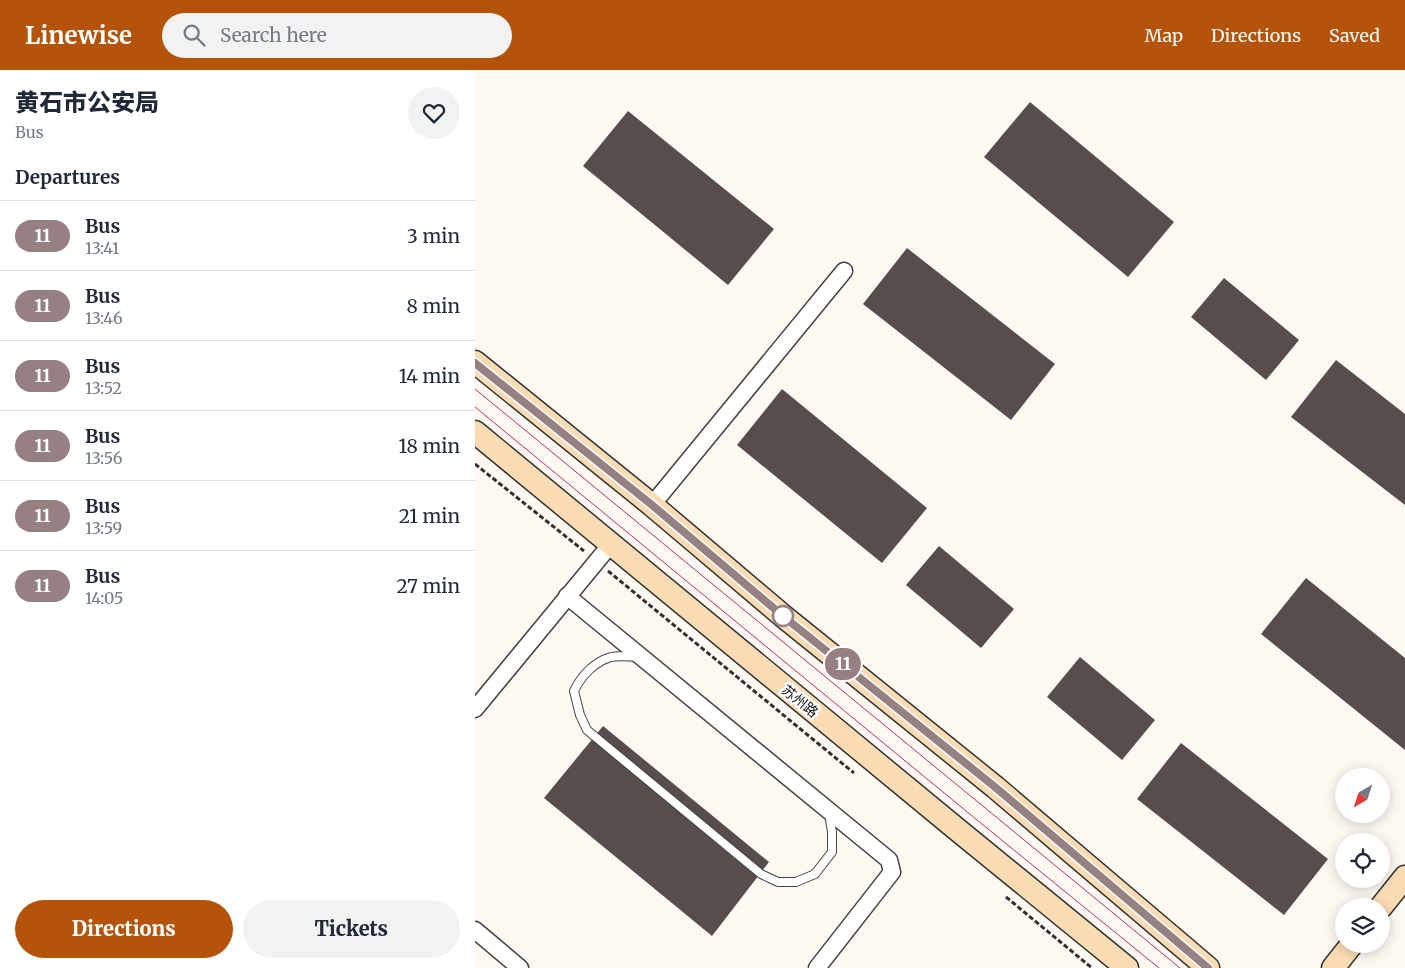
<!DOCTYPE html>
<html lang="en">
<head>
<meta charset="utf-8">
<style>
  body { margin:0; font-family:Merriweather,"Noto Sans SC",serif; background:#f2f2f3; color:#1f2937; height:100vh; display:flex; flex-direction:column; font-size:19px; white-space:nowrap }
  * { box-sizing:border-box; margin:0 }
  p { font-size:16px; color:#747a83 }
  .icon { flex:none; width:28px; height:28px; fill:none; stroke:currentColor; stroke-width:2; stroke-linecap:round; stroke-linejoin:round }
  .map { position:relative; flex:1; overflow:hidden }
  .sheet { display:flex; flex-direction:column; background:#fff; width:475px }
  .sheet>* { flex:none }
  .badge { padding:0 10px; border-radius:16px; font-size:18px; line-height:32px }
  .needle { width:32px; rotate:219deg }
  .tools { position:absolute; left:860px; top:698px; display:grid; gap:10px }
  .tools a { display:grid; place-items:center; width:55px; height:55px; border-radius:50%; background:#fff; box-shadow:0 2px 12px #0003; font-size:25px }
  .map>.badge { position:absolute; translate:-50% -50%; box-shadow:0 0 0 2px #fff }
  h2 { padding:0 15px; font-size:19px; line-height:45px }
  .round { display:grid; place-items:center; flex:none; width:52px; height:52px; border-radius:26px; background:#f2f2f3 }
  .head { display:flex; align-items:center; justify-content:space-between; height:85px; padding:0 15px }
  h1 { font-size:24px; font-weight:800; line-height:38px }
  .primary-button { display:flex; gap:10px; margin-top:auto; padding:10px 15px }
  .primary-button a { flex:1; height:58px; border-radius:30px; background:#b45309; color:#fff; font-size:20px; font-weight:800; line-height:58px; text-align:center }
  .primary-button a+a { background:#f2f2f3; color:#1f2937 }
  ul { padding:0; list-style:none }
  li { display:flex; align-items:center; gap:15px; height:70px; padding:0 15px; border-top:1px solid #e0e1e3 }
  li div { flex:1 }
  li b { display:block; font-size:19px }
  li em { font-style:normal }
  li .badge { min-width:55px; font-weight:700; text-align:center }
  header { display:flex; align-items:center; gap:30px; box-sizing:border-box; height:70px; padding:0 25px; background:#b45309; color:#fff }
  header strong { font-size:24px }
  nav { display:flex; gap:28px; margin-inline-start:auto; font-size:18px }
  .search { width:350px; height:45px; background:#f2f2f3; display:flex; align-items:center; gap:12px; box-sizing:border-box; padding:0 18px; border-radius:28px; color:#747a83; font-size:19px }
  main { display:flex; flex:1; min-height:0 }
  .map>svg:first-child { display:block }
</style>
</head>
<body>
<header>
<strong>Linewise</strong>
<div class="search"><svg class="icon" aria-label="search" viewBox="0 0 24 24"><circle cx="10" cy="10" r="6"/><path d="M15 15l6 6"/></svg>Search here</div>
<nav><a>Map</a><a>Directions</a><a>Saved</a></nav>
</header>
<main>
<section class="sheet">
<div class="head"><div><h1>黄石市公安局</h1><p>Bus</p></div><a class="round"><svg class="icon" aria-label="heart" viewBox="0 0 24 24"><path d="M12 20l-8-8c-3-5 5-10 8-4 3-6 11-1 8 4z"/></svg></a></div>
<h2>Departures</h2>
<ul>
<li><span class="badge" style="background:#968082;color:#fff">11</span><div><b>Bus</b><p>13:41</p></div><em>3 min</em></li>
<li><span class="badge" style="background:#968082;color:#fff">11</span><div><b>Bus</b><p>13:46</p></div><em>8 min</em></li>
<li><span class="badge" style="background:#968082;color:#fff">11</span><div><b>Bus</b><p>13:52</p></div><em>14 min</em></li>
<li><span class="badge" style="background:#968082;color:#fff">11</span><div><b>Bus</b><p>13:56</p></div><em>18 min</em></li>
<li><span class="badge" style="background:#968082;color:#fff">11</span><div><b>Bus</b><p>13:59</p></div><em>21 min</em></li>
<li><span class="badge" style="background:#968082;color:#fff">11</span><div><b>Bus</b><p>14:05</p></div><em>27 min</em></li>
</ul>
<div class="primary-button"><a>Directions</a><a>Tickets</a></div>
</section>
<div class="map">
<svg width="930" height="898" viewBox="0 0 930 898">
  <rect width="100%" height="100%" fill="#fef8f3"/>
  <g fill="#584d4d">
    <path d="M555,32L699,152L653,207L509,87Z"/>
    <path d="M153,41L299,159L253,215L108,96Z"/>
    <path d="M432,178L580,294L536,350L388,234Z"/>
    <path d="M749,208L824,270L791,310L716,247Z"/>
    <path d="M861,290L930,344V435L816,347Z"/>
    <path d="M307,319L452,438L407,493L262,375Z"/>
    <path d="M464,476L539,539L506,578L431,515Z"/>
    <path d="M831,508L930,588V680L786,564Z"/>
    <path d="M605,587L680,650L647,690L572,627Z"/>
    <path d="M128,656L294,792L237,866L69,728Z"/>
    <path d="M706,673L853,789L809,845L662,729Z"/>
  </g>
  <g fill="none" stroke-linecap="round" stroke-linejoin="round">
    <defs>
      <path id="lane" d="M164,587C156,587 144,585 136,587C119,592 106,606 99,621L105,645L112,660L286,804L303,812H321L340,804L357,782V762L354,743"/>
      <g id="street">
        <path d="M177,435L369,201"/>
        <path d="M92,526L414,790L417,802L342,898"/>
        <path d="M0,639L136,474"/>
        <path d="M0,860L45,898"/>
      </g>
      <g id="secondary">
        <path d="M0,292L177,435L308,546L520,717L733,898"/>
        <path d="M0,362L484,761L652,898"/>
        <path d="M906,837L930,807"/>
        <path d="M858,898L877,874"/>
      </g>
    </defs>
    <use href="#lane" stroke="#434343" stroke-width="10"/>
    <use href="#street" stroke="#434343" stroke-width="19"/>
    <use href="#secondary" stroke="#323232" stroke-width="25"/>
    <g stroke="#323232" stroke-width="3" stroke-dasharray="5 2.5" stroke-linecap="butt">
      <path d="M0,394L109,481"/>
      <path d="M133,501L379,703"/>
      <path d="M531,827L617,898"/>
    </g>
    <use href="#lane" stroke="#fff" stroke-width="8"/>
    <use href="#street" stroke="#fff" stroke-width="16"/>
    <use href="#secondary" stroke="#f9dbb4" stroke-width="22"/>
    <g stroke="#b53263" stroke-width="1">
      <path d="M0,319L705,898"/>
      <path d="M0,337L502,750L684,898"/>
    </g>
  </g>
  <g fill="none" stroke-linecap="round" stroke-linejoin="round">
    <defs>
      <path id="line" d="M0,293L177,435L308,546L520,717L733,898"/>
    </defs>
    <use href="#line" stroke="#fff" stroke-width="11"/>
    <use href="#line" stroke="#968082" stroke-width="8"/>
  </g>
  <circle fill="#fff" stroke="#968082" stroke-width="2.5" cx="308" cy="546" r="10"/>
  <g text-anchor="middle" stroke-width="5" stroke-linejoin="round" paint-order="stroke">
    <g font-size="14" fill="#101010" stroke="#fff">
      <text transform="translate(325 631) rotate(39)" y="5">苏州路</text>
    </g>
  </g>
</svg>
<div class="tools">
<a><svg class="needle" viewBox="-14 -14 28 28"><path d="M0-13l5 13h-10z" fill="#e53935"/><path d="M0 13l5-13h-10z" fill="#747a83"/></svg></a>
<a><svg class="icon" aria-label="locate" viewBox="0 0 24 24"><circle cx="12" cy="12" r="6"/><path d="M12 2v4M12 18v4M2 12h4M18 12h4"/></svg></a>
<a><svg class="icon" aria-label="layers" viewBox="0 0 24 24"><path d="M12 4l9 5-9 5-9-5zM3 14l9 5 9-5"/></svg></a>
</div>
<b class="badge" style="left:368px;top:594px;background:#968082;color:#fff">11</b>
</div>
</main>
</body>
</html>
